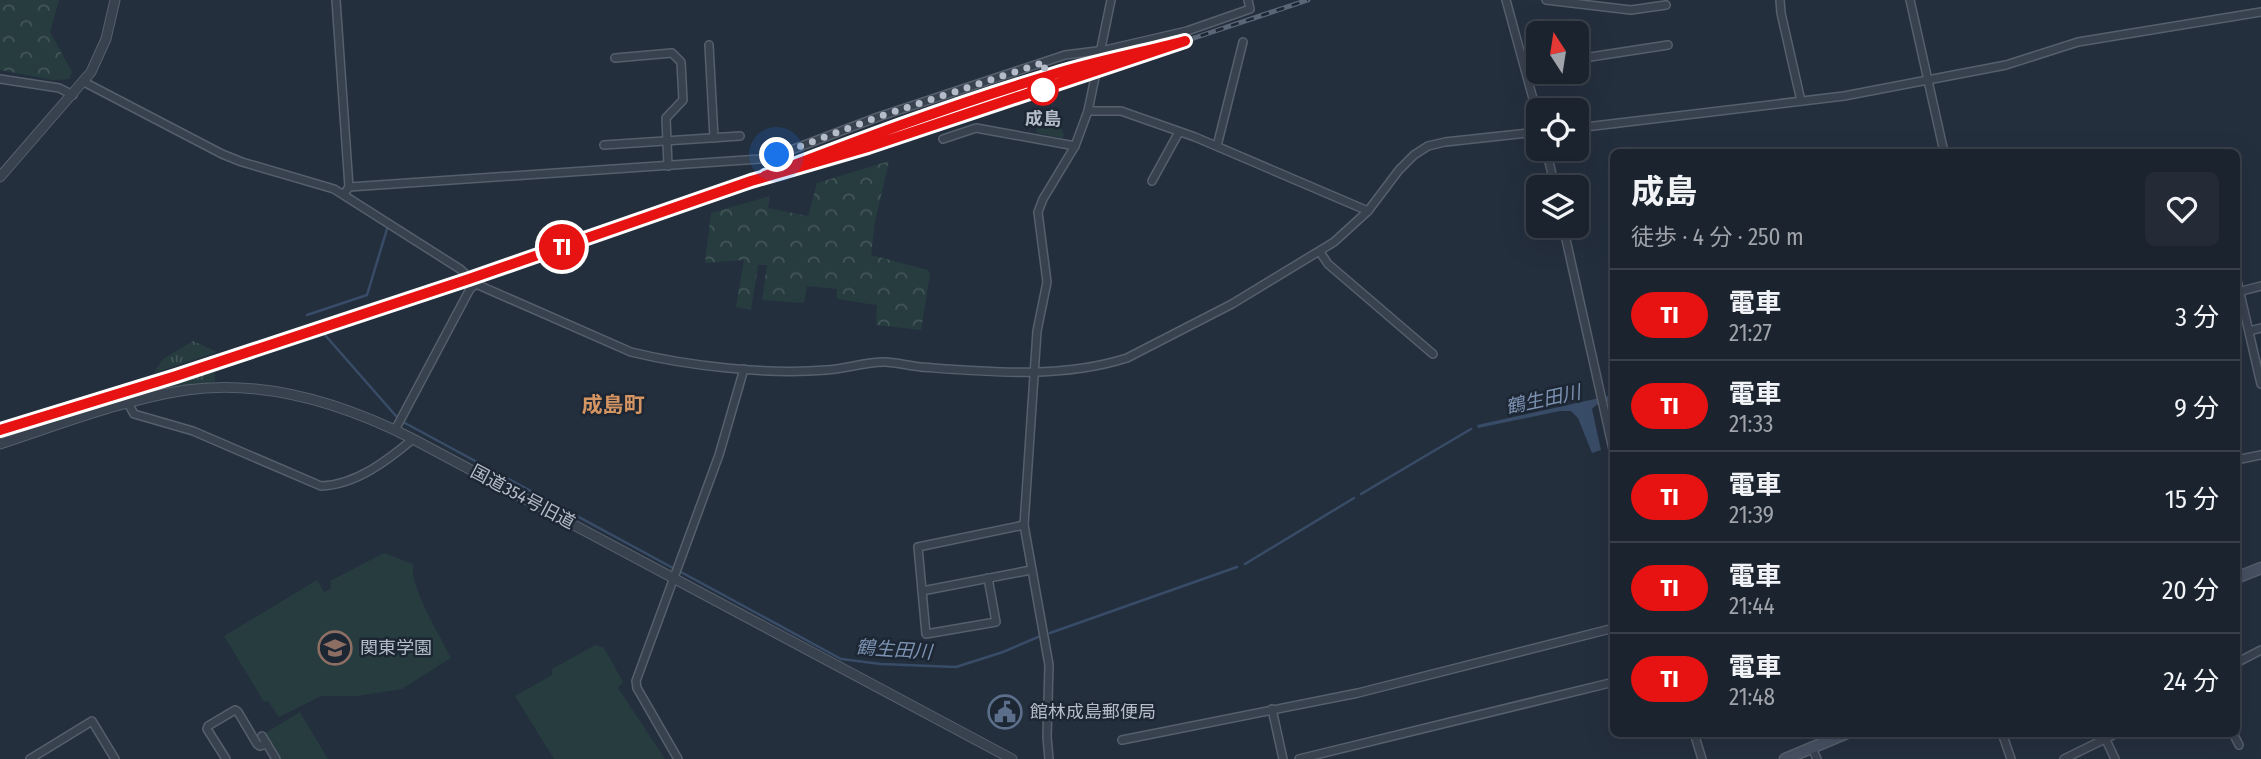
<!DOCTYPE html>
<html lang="ja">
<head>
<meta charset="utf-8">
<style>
  body { margin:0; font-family:"Fira Sans Condensed","Noto Sans JP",sans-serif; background:#242b36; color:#f1f3f6; height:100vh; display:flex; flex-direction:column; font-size:26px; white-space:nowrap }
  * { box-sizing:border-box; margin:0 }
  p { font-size:23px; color:#a0a4aa }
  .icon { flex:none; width:38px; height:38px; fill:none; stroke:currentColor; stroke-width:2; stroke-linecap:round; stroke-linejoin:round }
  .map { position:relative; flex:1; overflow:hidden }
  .details { position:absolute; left:1610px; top:149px; width:630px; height:588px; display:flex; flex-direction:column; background:#1b232e; border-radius:10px; box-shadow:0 7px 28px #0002,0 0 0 2px #39404a }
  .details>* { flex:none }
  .badge { padding:0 14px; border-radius:23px; font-size:24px; line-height:46px }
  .needle { width:46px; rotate:348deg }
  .fabs { position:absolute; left:1526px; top:21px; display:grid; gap:14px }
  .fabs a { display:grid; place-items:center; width:63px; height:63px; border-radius:10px; background:#1b232e; box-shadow:0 7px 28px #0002,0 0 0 2px #39404a; font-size:35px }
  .you { position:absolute; width:35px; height:35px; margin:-18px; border:5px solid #fff; border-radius:50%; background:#1a73e8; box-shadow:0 0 0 10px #1a73e833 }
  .map>.badge { position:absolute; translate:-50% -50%; box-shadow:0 0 0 4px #fff }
  .round { display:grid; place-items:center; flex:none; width:74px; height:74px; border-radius:10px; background:#242b36 }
  .head { display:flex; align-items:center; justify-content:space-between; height:119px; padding:0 21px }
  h1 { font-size:33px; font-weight:700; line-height:52px }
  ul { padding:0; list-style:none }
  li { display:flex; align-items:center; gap:21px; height:91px; padding:0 21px; border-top:2px solid #39404a }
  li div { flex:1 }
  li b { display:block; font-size:26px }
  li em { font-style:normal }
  li .badge { min-width:77px; font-weight:700; text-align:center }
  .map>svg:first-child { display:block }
</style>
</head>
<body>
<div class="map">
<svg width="2261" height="759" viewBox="0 0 2261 759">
  <defs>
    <pattern id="grass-tufts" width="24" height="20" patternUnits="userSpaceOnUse" patternTransform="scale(1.75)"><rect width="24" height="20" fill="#263c3f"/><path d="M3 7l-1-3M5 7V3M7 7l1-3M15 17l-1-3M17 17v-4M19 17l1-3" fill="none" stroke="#435659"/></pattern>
    <pattern id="forest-crowns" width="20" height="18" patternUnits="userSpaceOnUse" patternTransform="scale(1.75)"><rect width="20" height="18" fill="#263c3f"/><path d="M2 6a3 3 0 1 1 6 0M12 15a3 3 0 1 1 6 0" fill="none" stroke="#435659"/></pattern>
  </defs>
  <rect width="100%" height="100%" fill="#242f3e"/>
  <g fill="url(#grass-tufts)">
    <path d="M193,341L217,352L154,373L163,359Z"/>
    <path d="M215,368V382L160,390L113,401Z"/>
  </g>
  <g fill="url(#forest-crowns)">
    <path d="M0,0H59L50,32L72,72L69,79L53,80L0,70Z"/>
    <path d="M889,161L875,222L871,255L928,270L930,274L921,330L876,325L877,305L837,299V289L807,286L804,303L762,300L767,265H758L751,310L736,307L744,260L705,263L711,213L770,196L768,208L808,216L817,183Z"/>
  </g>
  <g fill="#263c3f">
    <path d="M1056,113L1064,136L1062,138L1037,133L1036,124L1044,118Z"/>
    <path d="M384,553L413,564C410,589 440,635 451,658L402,689L357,696H321L279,717L268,701L264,702L224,636L317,580L324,592L331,589L330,581Z"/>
    <path d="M595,645L604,648L623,682L618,688L665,759H554L515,696L552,675V669Z"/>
    <path d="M300,712L328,759H281L265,733Z"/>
  </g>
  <path fill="#394c67" d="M1613,395V401L1596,405L1592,409L1601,450L1592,453L1578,418L1571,411H1560L1478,428L1477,425Z"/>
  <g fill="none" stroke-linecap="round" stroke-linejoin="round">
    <g stroke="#394c67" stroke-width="2.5">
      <path d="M307,315L367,295L387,229"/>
      <path d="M325,335L396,416"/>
      <path d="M405,423L673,568"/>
      <path d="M1361,494L1471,429"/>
      <path d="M1245,564L1354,498"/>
      <path d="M681,572L841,659L881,664L956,667L1003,652L1038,637"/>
      <path d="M1050,633L1237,567"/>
    </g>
    <defs>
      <g id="minor">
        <path d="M336,0L349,187"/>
        <path d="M1506,0L1538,117"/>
        <path d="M1546,0L1631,10L1666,5"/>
        <path d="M1780,0L1781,13L1801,101"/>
        <path d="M1910,0L1944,152"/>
        <path d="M709,45L714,138"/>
        <path d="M615,58L672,53L681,62L683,100L666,118L668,166"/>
        <path d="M1577,59L1668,45"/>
        <path d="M1525,67L1538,65"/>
        <path d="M0,79L59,88L73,95"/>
        <path d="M84,82L222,154L242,162L334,189L460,269L476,284L631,352C688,366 768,375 826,370C845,369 865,362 884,362C896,362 909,366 921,367C989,372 1061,379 1127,358L1232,304L1334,242L1368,211L1399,170L1414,155L1428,146L1445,142L1538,132"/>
        <path d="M1088,111L1111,0"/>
        <path d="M1577,128L1844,96L2006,65L2078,42L2261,12"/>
        <path d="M943,139L976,128L1075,146"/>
        <path d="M604,145L740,136"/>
        <path d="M1217,146L1243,42"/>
        <path d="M1546,149L1555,187"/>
        <path d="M1152,181L1179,132"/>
        <path d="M344,194L349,187L760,159L778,155L878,117L1065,55L1105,50L1187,31L1250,9L1248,0"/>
        <path d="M1563,226L1614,454"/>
        <path d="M1320,252L1328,264L1433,354"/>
        <path d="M2236,276L2261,384"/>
        <path d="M2238,292L2261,286"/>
        <path d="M2249,331L2261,328"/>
        <path d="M128,403L134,414L193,431L321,486C356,485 388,460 413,439"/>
        <path d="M395,430L470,289L476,284"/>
        <path d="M2236,460L2261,455"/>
        <path d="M988,578L996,622L926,634L918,547L1024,525"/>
        <path d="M922,591L1031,570"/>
        <path d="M2236,663L2261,650"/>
        <path d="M1272,709L1283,759"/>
        <path d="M1694,733L1702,759"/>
        <path d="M2002,733L2011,759"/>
        <path d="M2233,733L2239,745"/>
        <path d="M262,736L276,759"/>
        <path d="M1122,740L1358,693L1614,628"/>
        <path d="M2106,740L2115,759"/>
        <path d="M1812,748L1817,759"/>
        <path d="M30,759L92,721L115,759"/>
        <path d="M226,759L207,729L208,726L235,710L238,712L257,744L260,746L267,744"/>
        <path d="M678,759L637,688L636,681L719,455L744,369"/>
        <path d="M1049,759L1047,737L1049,665L1024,525L1037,331L1047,282L1038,212L1043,199L1075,146L1088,111H1121L1195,137L1368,211"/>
        <path d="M1299,759L1614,682"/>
        <path d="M2064,759L2117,733"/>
      </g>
      <g id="tertiary">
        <path d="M0,177L91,72L106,39L115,0"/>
        <path d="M0,444C61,424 122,400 186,390C265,379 344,404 413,439L1012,759"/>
      </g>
      <g id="secondary">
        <path d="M2236,578L2261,568"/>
        <path d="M1785,759L1847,733"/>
      </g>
    </defs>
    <use href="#minor" stroke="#565f6c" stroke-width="10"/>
    <use href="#tertiary" stroke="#565f6c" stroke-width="11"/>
    <use href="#secondary" stroke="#565f6c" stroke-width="13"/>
    <use href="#minor" stroke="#38414e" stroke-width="7"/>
    <use href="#tertiary" stroke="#38414e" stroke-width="9"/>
    <use href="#secondary" stroke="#465061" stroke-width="10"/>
    <defs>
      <g id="rail">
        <path d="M858,150L1101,71"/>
        <path d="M0,429L93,402L469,279L705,198L896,126L1023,84L1076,68L1185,41L1308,0"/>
      </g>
    </defs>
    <use href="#rail" stroke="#5a6575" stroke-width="5"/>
    <use href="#rail" stroke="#1d2633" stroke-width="2.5" stroke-dasharray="8" stroke-linecap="butt"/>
  </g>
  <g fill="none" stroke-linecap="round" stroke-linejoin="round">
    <defs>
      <path id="line" d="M0,430L176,376L469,279L751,181L868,147L1185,41C1140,53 1095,61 1051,75C954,104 859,140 765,176"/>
    </defs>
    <use href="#line" stroke="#fff" stroke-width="16"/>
    <use href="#line" stroke="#e71212" stroke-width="10"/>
    <path stroke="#b4bcc9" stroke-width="7" stroke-dasharray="0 12.6" d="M777,155L878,117L1045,62L1043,90"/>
  </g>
  <defs>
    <symbol id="school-ring" viewBox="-11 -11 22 22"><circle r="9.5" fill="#1d2633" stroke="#8d6e63" stroke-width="1.5"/><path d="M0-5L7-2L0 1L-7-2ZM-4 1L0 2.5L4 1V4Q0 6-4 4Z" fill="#8d6e63"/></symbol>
    <symbol id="civic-ring" viewBox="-11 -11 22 22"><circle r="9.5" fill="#1d2633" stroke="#5c6f8a" stroke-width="1.5"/><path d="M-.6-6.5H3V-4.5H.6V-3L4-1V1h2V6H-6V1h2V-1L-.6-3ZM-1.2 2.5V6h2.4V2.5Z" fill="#5c6f8a"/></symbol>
  </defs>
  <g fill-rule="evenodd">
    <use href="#school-ring" x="316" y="629" width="38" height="38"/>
    <use href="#civic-ring" x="986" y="693" width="38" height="38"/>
  </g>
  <circle fill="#fff" stroke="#e71212" stroke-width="3.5" cx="1043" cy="90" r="14"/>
  <g text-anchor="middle" stroke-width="5" stroke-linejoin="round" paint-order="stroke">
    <g font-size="18" font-weight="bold" fill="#b4bcc9" stroke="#1d2633">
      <text x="1043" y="125">成島</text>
    </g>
    <g font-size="18" fill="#b4bcc9" stroke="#1d2633">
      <text transform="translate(523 497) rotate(28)" y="6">国道354号旧道</text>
    </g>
    <g font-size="18" fill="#b4bcc9" stroke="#1d2633" text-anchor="start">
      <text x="360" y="654">関東学園</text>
      <text x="1030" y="718">館林成島郵便局</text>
    </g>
    <g font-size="19" font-style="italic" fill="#7c92b1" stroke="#1d2633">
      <text transform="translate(1543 399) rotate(-12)" y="7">鶴生田川</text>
      <text transform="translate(894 649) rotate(4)" y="7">鶴生田川</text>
    </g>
    <g font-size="21" font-weight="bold" fill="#d59563" stroke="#1d2633">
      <text x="613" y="412">成島町</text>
    </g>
  </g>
</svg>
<div class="fabs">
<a><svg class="needle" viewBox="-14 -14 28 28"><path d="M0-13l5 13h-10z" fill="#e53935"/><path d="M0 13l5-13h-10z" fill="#a0a4aa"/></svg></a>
<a><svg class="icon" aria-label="locate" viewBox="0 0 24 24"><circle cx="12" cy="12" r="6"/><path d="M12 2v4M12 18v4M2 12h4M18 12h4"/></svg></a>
<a><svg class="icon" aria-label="layers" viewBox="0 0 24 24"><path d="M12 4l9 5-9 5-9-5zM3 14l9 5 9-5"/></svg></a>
</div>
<div class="you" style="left:777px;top:155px"></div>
<b class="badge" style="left:562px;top:247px;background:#e71212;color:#fff">TI</b>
<section class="details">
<div class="head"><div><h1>成島</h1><p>徒歩 · 4 分 · 250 m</p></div><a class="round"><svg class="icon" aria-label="heart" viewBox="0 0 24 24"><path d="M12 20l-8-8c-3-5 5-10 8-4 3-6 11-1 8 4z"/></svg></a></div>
<ul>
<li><span class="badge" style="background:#e71212;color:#fff">TI</span><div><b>電車</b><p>21:27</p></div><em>3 分</em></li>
<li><span class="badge" style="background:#e71212;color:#fff">TI</span><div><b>電車</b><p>21:33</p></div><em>9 分</em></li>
<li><span class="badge" style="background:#e71212;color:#fff">TI</span><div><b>電車</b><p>21:39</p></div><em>15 分</em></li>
<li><span class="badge" style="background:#e71212;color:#fff">TI</span><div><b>電車</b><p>21:44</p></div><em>20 分</em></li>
<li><span class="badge" style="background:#e71212;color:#fff">TI</span><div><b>電車</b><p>21:48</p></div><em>24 分</em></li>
</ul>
</section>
</div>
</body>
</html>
